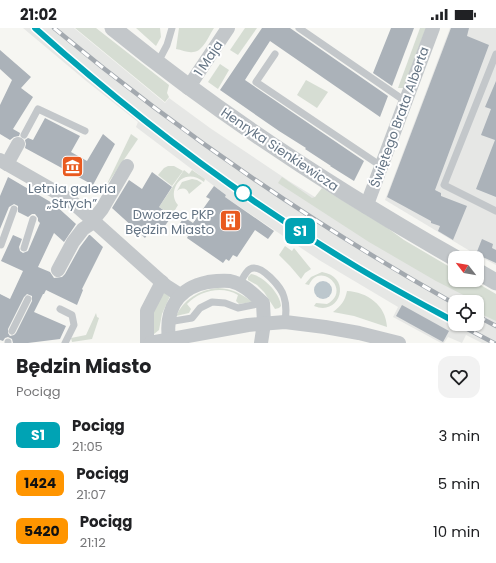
<!DOCTYPE html>
<html lang="pl">
<head>
<meta charset="utf-8">
<style>
  body { margin:0; font-family:Poppins,sans-serif; background:#f2f2f2; color:#202124; height:100vh; display:flex; flex-direction:column; font-size:15px; white-space:nowrap }
  * { box-sizing:border-box; margin:0 }
  p { font-size:13px; color:#757577 }
  .icon { flex:none; width:22px; height:22px; fill:none; stroke:currentColor; stroke-width:2; stroke-linecap:round; stroke-linejoin:round }
  .map { position:relative; height:315px; overflow:hidden }
  .drawer { display:flex; flex-direction:column; background:#fff; flex:1 }
  .drawer>* { flex:none }
  .badge { padding:0 8px; border-radius:6px; font-size:14px; line-height:26px }
  .needle { width:26px; rotate:301deg }
  .buttons { position:absolute; left:448px; top:223px; display:grid; gap:8px }
  .buttons a { display:grid; place-items:center; width:36px; height:36px; border-radius:8px; background:#fff; box-shadow:0 1px 3px #0004; font-size:20px }
  .map>.badge { position:absolute; translate:-50% -50%; box-shadow:0 0 0 2px #fff }
  .round { display:grid; place-items:center; flex:none; width:42px; height:42px; border-radius:12px; background:#f2f2f2 }
  .overview { display:flex; align-items:center; justify-content:space-between; height:68px; padding:0 16px }
  h1 { font-size:19px; font-weight:700; line-height:30px }
  ul { padding:0; list-style:none }
  li { display:flex; align-items:center; gap:12px; height:48px; padding:0 16px }
  li div { flex:1 }
  li b { display:block; font-size:15px }
  li em { font-style:normal }
  li .badge { min-width:44px; font-weight:700; text-align:center }
  .status { display:flex; justify-content:space-between; align-items:center; height:28px; padding:0 20px; background:#fff; direction:ltr }
  .status svg { height:11px; fill:currentColor }
  .map>svg:first-child { display:block }
</style>
</head>
<body>
<div class="status"><b>21:02</b><svg viewBox="0 0 49 12"><path d="M0 12V9h3v3zM5 12V6h3v6zM10 12V3h3v9zM15 12V0h3v12zM26 1h20v11H26zM47 4h2v5h-2z"/></svg></div>
<div class="map">
<svg width="496" height="315" viewBox="0 0 496 315">
  <rect width="100%" height="100%" fill="#f6f6f2"/>
  <g fill="#e6e7e5" fill-rule="evenodd">
    <path d="M23,0H74L165,75L169,70L210,100L289,153L482,272L496,291V315H482L466,307L462,315L448,309L444,315H441L393,289L398,279L319,232L225,169L226,167L136,99L138,94L85,52ZM455,274H477V296H455Z"/>
    <path d="M450,0H496V237L475,226L385,172Z"/>
  </g>
  <g fill="#d6ddd3">
    <path d="M75,0H96L169,57L167,65L169,69L165,74Z"/>
    <path d="M136,0H160L161,9L156,18Z"/>
    <path d="M179,0H214C209,7 203,24 193,24C188,25 182,22 176,21Z"/>
    <path d="M245,0H257L238,27L230,22Z"/>
    <path d="M420,0H426L404,60H398Z"/>
    <path d="M220,36L229,42L218,61L208,54Z"/>
    <path d="M306,52L328,64L317,80L297,67Z"/>
    <path d="M131,106L138,111L106,158Z"/>
    <path d="M168,138H174L183,143L172,158L158,147L164,140Z"/>
    <path d="M184,142L189,146L192,142L205,151L204,154C182,137 166,164 178,177L172,187L159,179Z"/>
    <path d="M282,149L312,170L315,169L322,160L386,199L404,212L455,242V252H472L496,266V293L477,284V274L436,253L369,214L278,155Z"/>
    <path d="M192,151L197,152L202,155L189,166C187,160 182,159 177,163L182,154Z"/>
    <path d="M285,218L292,223L294,220L311,241L305,245L301,251L290,238L279,227Z"/>
    <path d="M322,244C353,249 340,289 314,278L316,275L327,276C353,262 319,232 309,257L305,256L311,249Z"/>
    <path d="M251,246C263,248 280,265 281,278L279,280L275,281L264,264L257,257L248,252V249Z"/>
    <path d="M218,260C232,261 241,265 252,274L239,276L236,273L238,267C222,257 199,263 187,276L191,281L189,285L176,288C184,271 199,262 218,260Z"/>
    <path d="M347,263C367,264 386,277 387,299L354,288L333,284C341,278 345,273 347,263Z"/>
    <path d="M165,264L170,268L162,286L159,302L154,306L151,305C150,287 154,277 165,264Z"/>
    <path d="M96,285L97,289L99,290L92,311L72,314L71,310L86,307Z"/>
  </g>
  <circle fill="#bcc7cd" cx="323" cy="262" r="9"/>
  <g fill="#abb2b9" fill-rule="evenodd">
    <path d="M262,0H290L388,68L380,89L270,13L245,52L364,133L354,153L330,138H331L305,121L306,120L279,103L220,62Z"/>
    <path d="M391,0H414L392,58L373,45Z"/>
    <path d="M451,0H469L467,8L489,17L435,162L441,165V168L467,178L453,212L438,203L440,198L431,195V193L387,169Z"/>
    <path d="M0,22L31,49L21,60L33,69L13,101L20,105L19,108L14,109L10,112L0,106V77L12,52L0,41Z"/>
    <path d="M496,53V169L476,161L495,112L481,107L491,81L485,79Z"/>
    <path d="M45,90L80,108L71,124L87,133L103,106L115,116L93,157L25,120L26,116L25,112L28,110L33,112Z"/>
    <path d="M152,144L172,159L159,179L172,188L159,206L151,201L145,210L112,180L129,152L142,161Z"/>
    <path d="M8,149L54,176L76,196L64,214L54,205L38,239L50,244L54,250L62,249L65,246L80,219L89,207H90L103,219L82,261L83,262L77,277L46,262L44,266H43L34,284L66,298L60,311L28,315H13L12,311L8,309L5,310L3,313L0,312V266L10,271L23,243L1,233L13,207L22,211L19,219L20,223L23,225L28,223L40,195L38,193V190L35,186H32L28,189L18,184V178L14,176L9,179L0,201V168ZM27,266L32,268V273L16,305L14,307L10,308L8,305V301L24,269Z"/>
    <path d="M214,158L226,167L225,169L274,203L268,211L255,202L237,229L233,227L229,233L226,231L223,235L187,210L188,208L177,200L184,189L193,195L210,171L206,169Z"/>
    <path d="M482,211L493,216L492,220L496,222V235L476,226Z"/>
    <path d="M402,277L449,303L443,314L396,288Z"/>
  </g>
  <g fill="none" stroke-linecap="round" stroke-linejoin="round">
    <g stroke="#c3c7ca" stroke-width="7">
      <path d="M299,0L405,73"/>
      <path d="M275,26L256,54L381,138"/>
      <path d="M496,26L444,157L496,183"/>
      <path d="M157,36L167,17L172,0"/>
      <path d="M24,107L38,81L85,103"/>
      <path d="M1,217L14,181"/>
      <path d="M24,220L33,191"/>
      <path d="M239,257C242,252 245,244 250,241C261,235 282,260 284,269C287,278 286,286 285,294"/>
      <path d="M60,281L72,287L74,297L65,315"/>
      <path d="M168,294L192,290L200,280L212,274L225,275L238,280L263,275"/>
      <path d="M12,303L28,271"/>
      <path d="M8,315V314"/>
    </g>
    <g stroke="#c3c7ca" stroke-width="14">
      <path d="M188,60L228,0"/>
      <path d="M0,132L70,172L166,258L180,267"/>
      <path d="M7,136L18,116"/>
      <path d="M366,179L433,0"/>
      <path d="M58,242L73,214L83,201L89,197L102,181L127,138"/>
      <path d="M169,311C165,281 178,260 208,254C215,253 223,252 230,253C244,256 253,266 263,275L264,295L261,315"/>
      <path d="M147,315V283L162,254"/>
      <path d="M150,315L248,297L285,294L325,299L359,305L399,315"/>
    </g>
    <g stroke="#c3c7ca" stroke-width="17">
      <path d="M113,0C220,87 335,162 455,230"/>
      <path d="M477,243L496,254"/>
    </g>
    <defs>
      <g id="rail">
        <path d="M35,0C131,87 238,168 350,235C384,256 420,275 455,294"/>
        <path d="M54,0C179,104 313,196 455,276"/>
        <path d="M477,288L496,298"/>
        <path d="M458,296L494,315"/>
      </g>
    </defs>
    <use href="#rail" stroke="#a3a9af" stroke-width="4.5"/>
    <use href="#rail" stroke="#fff" stroke-width="3" stroke-dasharray="9" stroke-linecap="butt"/>
  </g>
  <g fill="none" stroke-linecap="round" stroke-linejoin="round">
    <defs>
      <path id="line" d="M35,0C132,87 237,167 350,235C384,256 420,275 455,294"/>
    </defs>
    <use href="#line" stroke="#fff" stroke-width="9"/>
    <use href="#line" stroke="#00a3b4" stroke-width="6"/>
  </g>
  <defs>
    <symbol id="museum-square" viewBox="-11 -11 22 22"><rect x="-9" y="-9" width="18" height="18" rx="4" fill="#e95a1f" stroke="#fff"/><path d="M0-6L6-3V-2H-6V-3ZM-5-1h2V3h-2ZM-1-1h2V3h-2ZM3-1h2V3H3ZM-6 4H6V6H-6Z" fill="#fff"/></symbol>
    <symbol id="building-square" viewBox="-11 -11 22 22"><rect x="-9" y="-9" width="18" height="18" rx="4" fill="#e95a1f" stroke="#fff"/><path d="M-4-6H4V6H1V3H-1V6H-4ZM-2.5-4.3h1.7v1.8h-1.7ZM.8-4.3h1.7v1.8H.8ZM-2.5-1h1.7V.8h-1.7ZM.8-1h1.7V.8H.8Z" fill="#fff"/></symbol>
  </defs>
  <g fill-rule="evenodd">
    <use href="#museum-square" x="60" y="126" width="25" height="25"/>
    <use href="#building-square" x="218" y="180" width="25" height="25"/>
  </g>
  <circle fill="#fff" stroke="#00a3b4" stroke-width="2" cx="243" cy="165" r="8"/>
  <g text-anchor="middle" stroke-width="4" stroke-linejoin="round" paint-order="stroke">
    <g font-size="13" fill="#647484" stroke="#fff">
      <text transform="translate(208 30) rotate(-56)" y="5">1 Maja</text>
      <text transform="translate(399 89) rotate(-70)" y="5">Świętego Brata Alberta</text>
      <text transform="translate(280 121) rotate(34)" y="5">Henryka Sienkiewicza</text>
    </g>
    <g font-size="13" fill="#647484" stroke="#fff">
      <text x="72" y="165">Letnia galeria<tspan x="72" dy="15">„Strych”</tspan></text>
      <text x="214" y="191" text-anchor="end">Dworzec PKP<tspan x="214" dy="15">Będzin Miasto</tspan></text>
    </g>
  </g>
</svg>
<div class="buttons">
<a><svg class="needle" viewBox="-14 -14 28 28"><path d="M0-13l5 13h-10z" fill="#e53935"/><path d="M0 13l5-13h-10z" fill="#757577"/></svg></a>
<a><svg class="icon" aria-label="locate" viewBox="0 0 24 24"><circle cx="12" cy="12" r="6"/><path d="M12 2v4M12 18v4M2 12h4M18 12h4"/></svg></a>
</div>
<b class="badge" style="left:300px;top:203px;background:#00a3b4;color:#fff">S1</b>
</div>
<section class="drawer">
<div class="overview"><div><h1>Będzin Miasto</h1><p>Pociąg</p></div><a class="round"><svg class="icon" aria-label="heart" viewBox="0 0 24 24"><path d="M12 20l-8-8c-3-5 5-10 8-4 3-6 11-1 8 4z"/></svg></a></div>
<ul>
<li><span class="badge" style="background:#00a3b4;color:#fff">S1</span><div><b>Pociąg</b><p>21:05</p></div><em>3 min</em></li>
<li><span class="badge" style="background:#ff9500;color:#111">1424</span><div><b>Pociąg</b><p>21:07</p></div><em>5 min</em></li>
<li><span class="badge" style="background:#ff9500;color:#111">5420</span><div><b>Pociąg</b><p>21:12</p></div><em>10 min</em></li>
</ul>
</section>
</body>
</html>
